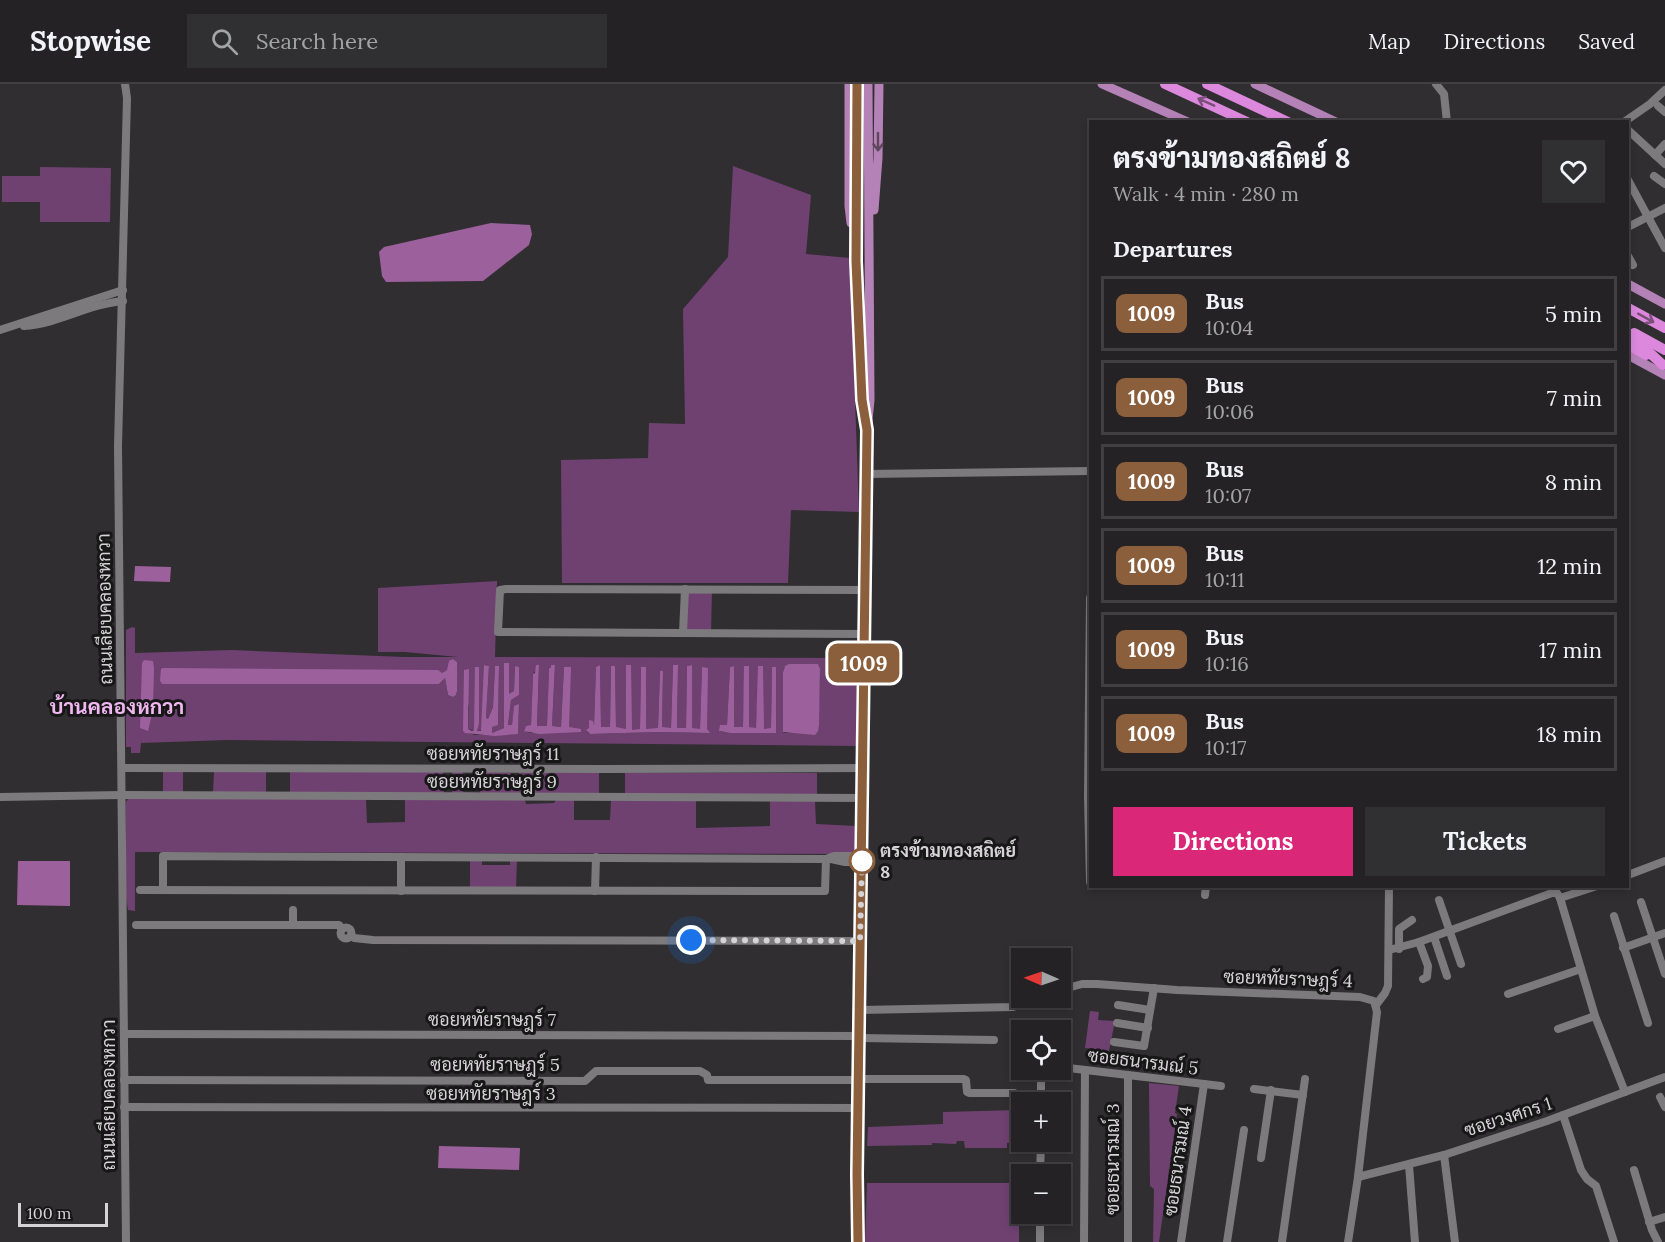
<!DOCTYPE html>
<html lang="en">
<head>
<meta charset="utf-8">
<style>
  body { margin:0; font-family:Lora,Sarabun,serif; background:#302f31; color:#f1f3f6; height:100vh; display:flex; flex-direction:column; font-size:22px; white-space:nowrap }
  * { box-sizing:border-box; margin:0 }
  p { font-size:20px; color:#a3a4a6 }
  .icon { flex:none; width:33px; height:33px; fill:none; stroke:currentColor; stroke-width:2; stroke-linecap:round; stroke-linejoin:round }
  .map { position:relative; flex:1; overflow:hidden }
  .drawer { position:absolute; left:1089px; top:36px; width:540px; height:768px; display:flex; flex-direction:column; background:#242224; border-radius:0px; box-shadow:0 3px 9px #0003,0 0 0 2px #413f41 }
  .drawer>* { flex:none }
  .badge { padding:0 12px; border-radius:9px; font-size:21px; line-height:39px }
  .needle { width:39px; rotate:272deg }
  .tools { position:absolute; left:1011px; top:864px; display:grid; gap:12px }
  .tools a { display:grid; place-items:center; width:60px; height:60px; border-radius:0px; background:#242224; box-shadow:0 3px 9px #0003,0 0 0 2px #413f41; font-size:30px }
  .scale { position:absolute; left:18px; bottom:15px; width:90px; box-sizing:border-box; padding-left:6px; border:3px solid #d5d3d5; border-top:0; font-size:16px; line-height:21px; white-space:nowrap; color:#d5d3d5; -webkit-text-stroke:4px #181718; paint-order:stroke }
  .you { position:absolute; width:30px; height:30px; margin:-15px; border:4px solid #fff; border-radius:50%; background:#1a73e8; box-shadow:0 0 0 9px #1a73e833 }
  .map>.badge { position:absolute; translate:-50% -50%; box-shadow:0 0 0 3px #fff }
  h2 { padding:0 24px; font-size:22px; line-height:54px }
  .round { display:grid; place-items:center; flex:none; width:63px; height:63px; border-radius:0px; background:#302f31 }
  .head { display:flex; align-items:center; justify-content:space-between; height:102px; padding:0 24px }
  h1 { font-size:28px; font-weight:800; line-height:45px }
  .cta { display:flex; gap:12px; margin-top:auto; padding:12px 24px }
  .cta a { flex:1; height:69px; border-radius:0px; background:#db2777; color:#fff; font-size:24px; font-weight:800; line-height:69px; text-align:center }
  .cta a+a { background:#302f31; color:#f1f3f6 }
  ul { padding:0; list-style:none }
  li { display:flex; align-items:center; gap:18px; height:75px; margin:0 12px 9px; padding:0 12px; border:3px solid #413f41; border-radius:0px }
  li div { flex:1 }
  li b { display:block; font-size:22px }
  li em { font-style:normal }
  li .badge { min-width:66px; font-weight:700; text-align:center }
  header { display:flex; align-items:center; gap:36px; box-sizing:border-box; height:84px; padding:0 30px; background:#242224; border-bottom:2px solid #413f41 }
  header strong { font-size:28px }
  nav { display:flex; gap:33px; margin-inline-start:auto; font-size:21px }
  .search { width:420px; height:54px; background:#302f31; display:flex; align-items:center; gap:15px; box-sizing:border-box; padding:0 21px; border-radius:0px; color:#a3a4a6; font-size:22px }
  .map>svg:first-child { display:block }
</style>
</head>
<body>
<header>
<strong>Stopwise</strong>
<div class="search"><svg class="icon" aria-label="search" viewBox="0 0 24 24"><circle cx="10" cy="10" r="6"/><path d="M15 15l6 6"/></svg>Search here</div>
<nav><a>Map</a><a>Directions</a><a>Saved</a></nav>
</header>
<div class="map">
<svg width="1665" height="1158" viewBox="0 0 1665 1158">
  <rect width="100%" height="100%" fill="#302e30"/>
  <g fill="#6f4171" fill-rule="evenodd">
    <path d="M733,82L811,111L806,170L850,174L859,428L791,426L788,499H562L561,376L648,374L649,339L685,340L683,225L728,173Z"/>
    <path d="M40,83L111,84L110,138H40V118H2V92H40Z"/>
    <path d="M497,497L495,573L857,574L856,662L226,656L141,659L140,669H131V663H126V546L132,543L135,544V569L231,566L404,573H458L405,568H378V504ZM453,575L457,578V607L456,611L453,613L448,611L445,594L439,600H162L160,597L442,589L447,586ZM504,579H509V611L514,607L515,582L518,583L519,611L511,616L508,642H512L514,624L519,620L518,650L475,651L463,647L469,619L468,645L477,647L483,646L485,581L489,582L486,634L488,635L493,623L495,582H499L498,640L492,643V649L504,644ZM818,580L820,586L818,647L784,649L783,648L784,584ZM551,581L555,582L552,642L561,643L564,583L569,643L562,649H530L524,645L531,641L533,590L539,582L537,643H547L549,584H551ZM600,581L601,644H610L611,582H615L616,644L626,645L627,581H630L631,646H640L641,583H646L645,645H658L660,587H663L662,644H671L673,581H678L677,645H686L687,582L692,581V645H700L702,584L707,645L709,649L658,648L590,650L587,648L592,640L594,643L596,583ZM734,582V644H743L745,582H749V643L756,645L759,582L763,583V645H771L772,583L776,649L721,648V641H727L730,583Z"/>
    <path d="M685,505L712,506L711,549H683Z"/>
    <path d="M214,687H266V710L213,709Z"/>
    <rect x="163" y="688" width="20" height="21"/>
    <path d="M290,688H443L444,710H290Z"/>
    <path d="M452,688H463V708L480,709L481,688L511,689L512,701L519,698V688L599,689V711L452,710Z"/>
    <path d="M625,689H817V712L625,711Z"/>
    <path d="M128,715H366L367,739L405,738V716H525L526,720L554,719L556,716H574V736H610L611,716L696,717V744L770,742V716L815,717L816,740L856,742V770L135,768V827L128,826L126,813V718Z"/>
    <path d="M470,776L482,777V781H510V776H517L516,804L470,803Z"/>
    <path d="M1090,927L1099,928L1098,936L1115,937L1109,967L1085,964Z"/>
    <path d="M1149,999L1179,1002L1175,1029L1177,1030L1159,1158H1153L1154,1105L1150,1102Z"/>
    <path d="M1020,1026V1058L1007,1059V1064H965L964,1057H957L956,1060L932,1059V1061L867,1062L868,1043L943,1040V1028Z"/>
    <path d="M867,1099H1019V1158H865Z"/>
  </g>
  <g fill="#9c619d">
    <path d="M491,139L530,141L532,150L529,161L483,197L386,198L382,192L379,168L384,163Z"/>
    <path d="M135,482L171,483L170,498L134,497Z"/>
    <path d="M453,575L457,578V607L456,611L453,613L448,611L445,594L439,600H162L160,597L161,585L163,584L438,586L442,589L447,586L449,577Z"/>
    <path d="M144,576L153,577L154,584L153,626L148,647L140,644L142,579Z"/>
    <path d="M504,579H509V610L514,607L515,582L519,583V611L511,616L508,641H512L514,622L519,620L518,650L495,652L465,649L463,647L464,586L469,585L468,645L472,647L474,646L475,583H479V639L477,647H481L484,581L489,582L486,634L488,635L493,623L495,582H499L498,641L492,643V649L504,644Z"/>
    <path d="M789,580H818L820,585L819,641L818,647L815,651L783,648V589L785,582Z"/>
    <path d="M536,581H539L537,642H547L549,584H551V581H555L552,642L561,643L564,583H571L569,643L581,645V648L539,650L524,647L526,642L531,641L533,590L535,589Z"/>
    <path d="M600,581L601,643H610L611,582H615L616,643L626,645V581H631L632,646L640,645L641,583H646V645L658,644L660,587H663L662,643L671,644L673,581H678L677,644H686L687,582L692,581V644L700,645L702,583L708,584L707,645L710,649L658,648L590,650L586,646L589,644V636L593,637L594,642L596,583Z"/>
    <path d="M734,582V643H743L744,582H749V643L756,644L758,582H763L764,645L771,644L772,583H776V649H731L719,647L720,641H727L730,583Z"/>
    <path d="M18,777H70V822L17,821Z"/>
    <path d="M439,1062L520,1064L519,1086L438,1084Z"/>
  </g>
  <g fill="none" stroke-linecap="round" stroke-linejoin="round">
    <g stroke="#7d7a7d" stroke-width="8">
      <path d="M125,0L127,14L118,362L126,1158"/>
      <path d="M1436,0L1444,10L1447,38"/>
      <path d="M1658,22L1665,28"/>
      <path d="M1624,38L1650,20L1665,6"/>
      <path d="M1628,46L1665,80"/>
      <path d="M1655,71L1665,60"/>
      <path d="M1654,92L1665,100"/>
      <path d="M1628,96L1665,164"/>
      <path d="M1628,143L1665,124"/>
      <path d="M1628,172L1633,181"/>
      <path d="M24,242C58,240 88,220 123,217"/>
      <path d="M0,246L123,206"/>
      <path d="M867,390L1090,387"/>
      <path d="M683,549L685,505"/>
      <path d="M865,550L498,548L500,506L506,505L865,506"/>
      <path d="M123,684L604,685L863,684"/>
      <path d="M0,713L122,711L862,714"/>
      <path d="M831,775L845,778H862"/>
      <path d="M1628,791L1665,777"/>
      <path d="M1090,798L1088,713L1090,514"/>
      <path d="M163,805V772L826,775L834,772H862"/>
      <path d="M140,806L825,807L826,775"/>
      <path d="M401,807V773"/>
      <path d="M595,807L596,773"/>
      <path d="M1205,811L1206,802"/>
      <path d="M1560,814L1597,802"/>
      <path d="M1439,816L1461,880"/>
      <path d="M1641,818L1665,890"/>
      <path d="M1614,832L1648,939"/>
      <path d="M136,841H339L342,845"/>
      <path d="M293,841V826"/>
      <circle cx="346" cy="849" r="5.5"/>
      <path d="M351,851L354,854L373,856L860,857"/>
      <path d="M1434,853L1447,892"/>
      <path d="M1419,858L1428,882L1427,893L1423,895"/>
      <path d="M1623,864L1665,849"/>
      <path d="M1399,865V845L1412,836"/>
      <path d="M1389,866L1419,858L1552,809H1557L1560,814L1595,932L1625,1008"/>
      <path d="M1060,906L1082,900H1097L1177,906L1360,913L1374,917L1377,928L1358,1093L1348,1158"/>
      <path d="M1508,910L1581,885"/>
      <path d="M1118,921L1150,926"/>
      <path d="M1376,921L1385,909L1388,902L1389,802"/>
      <path d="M860,926L1013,923L1041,914"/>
      <path d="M1117,939L1148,944"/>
      <path d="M1558,945L1595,932"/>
      <path d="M124,950L859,952"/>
      <path d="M859,954L994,956"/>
      <path d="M1114,958L1144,962L1154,904"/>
      <path d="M1060,983L1221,1002"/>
      <path d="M859,995H964L966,996L967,1008L969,1009H1014"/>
      <path d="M124,996L585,997L596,987H700L707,991L708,996H859"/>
      <path d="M1254,1005L1303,1011"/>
      <path d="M1660,1013L1665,1023"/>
      <path d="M1041,1018V986"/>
      <path d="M124,1023L858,1024"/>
      <path d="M1563,1031L1581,1086L1587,1095L1596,1102L1614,1158"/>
      <path d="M1444,1071L1455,1158"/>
      <path d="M1261,1074L1271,1006"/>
      <path d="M1409,1081L1415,1158"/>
      <path d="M1634,1086L1652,1146L1658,1158"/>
      <path d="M1040,1090L1041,1058"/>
      <path d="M1358,1093L1444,1071L1547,1037L1665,993"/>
      <path d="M1649,1138L1665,1133"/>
      <path d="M1040,1158V1130"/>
      <path d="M1084,1158L1085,986"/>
      <path d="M1128,1158V991"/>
      <path d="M1181,1158L1204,1000"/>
      <path d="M1227,1158L1244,1046"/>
      <path d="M1282,1158L1305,995"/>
    </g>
    <g stroke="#b582b7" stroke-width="9">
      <path d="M849,0V122L851,139"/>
      <path d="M857,0L856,177L862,316L865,332"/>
      <path d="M1102,0L1188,38"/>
      <path d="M1255,0L1336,38"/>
      <path d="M874,126L878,74L879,0"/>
      <path d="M1628,200L1665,220"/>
      <path d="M1628,271L1665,291"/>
      <path d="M858,1158L857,1091L867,346L870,316L868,0"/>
    </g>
    <g stroke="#db88dd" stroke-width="10">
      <path d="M1165,0L1247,38"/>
      <path d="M1207,0L1288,38"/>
      <path d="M1628,224L1665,244"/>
      <path d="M1628,249L1663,281"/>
      <path d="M1634,249L1665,266"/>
      <path d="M1628,261L1646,271"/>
    </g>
  </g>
  <defs><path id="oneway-shaft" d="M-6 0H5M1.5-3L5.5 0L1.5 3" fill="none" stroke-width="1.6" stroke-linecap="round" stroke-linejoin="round" transform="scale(1.5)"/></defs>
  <g stroke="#7a507a">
    <use href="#oneway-shaft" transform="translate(1206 18) rotate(-156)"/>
    <use href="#oneway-shaft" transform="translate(1646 234) rotate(29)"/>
  </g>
  <use stroke="#5f4760" href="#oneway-shaft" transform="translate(878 58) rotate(90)"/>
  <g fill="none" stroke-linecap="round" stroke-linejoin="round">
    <defs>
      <path id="line" d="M857,0L856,177L862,316L867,346L857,1090L858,1158"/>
    </defs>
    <use href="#line" stroke="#fff" stroke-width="14"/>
    <use href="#line" stroke="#8b5e3c" stroke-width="9"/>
    <path stroke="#d5d3d5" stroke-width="6" stroke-dasharray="0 10.8" d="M691,856L860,857L862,777"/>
  </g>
  <circle fill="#fff" stroke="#8b5e3c" stroke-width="3" cx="862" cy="777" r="12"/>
  <g text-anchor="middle" stroke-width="6" stroke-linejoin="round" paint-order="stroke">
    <g font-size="18" fill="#d5d3d5" stroke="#181718">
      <text transform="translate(105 525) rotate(-91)" y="6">ถนนเลียบคลองหกวา</text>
      <text x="493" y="676">ซอยหทัยราษฎร์ 11</text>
      <text x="492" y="704">ซอยหทัยราษฎร์ 9</text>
      <text transform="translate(1288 895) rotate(2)" y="6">ซอยหทัยราษฎร์ 4</text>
      <text x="492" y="942">ซอยหทัยราษฎร์ 7</text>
      <text transform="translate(1143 978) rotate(7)" y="6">ซอยธนารมณ์ 5</text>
      <text x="495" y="987">ซอยหทัยราษฎร์ 5</text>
      <text x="491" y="1016">ซอยหทัยราษฎร์ 3</text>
      <text transform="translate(109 1011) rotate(-90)" y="6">ถนนเลียบคลองหกวา</text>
      <text transform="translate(1508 1033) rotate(-18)" y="6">ซอยวงศกร 1</text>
      <text transform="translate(1113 1075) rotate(-90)" y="6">ซอยธนารมณ์ 3</text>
      <text transform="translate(1178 1077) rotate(-82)" y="6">ซอยธนารมณ์ 4</text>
    </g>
    <g font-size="18" font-weight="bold" fill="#d5d3d5" stroke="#181718" text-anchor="start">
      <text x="880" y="773">ตรงข้ามทองสถิตย์<tspan x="880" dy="21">8</tspan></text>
    </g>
    <g font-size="21" font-weight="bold" fill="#f0b7f0" stroke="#181718">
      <text x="117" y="630">บ้านคลองหกวา</text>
    </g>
  </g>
</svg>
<div class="tools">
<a><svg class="needle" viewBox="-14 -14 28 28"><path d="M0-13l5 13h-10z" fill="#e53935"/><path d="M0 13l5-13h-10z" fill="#a3a4a6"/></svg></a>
<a><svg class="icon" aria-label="locate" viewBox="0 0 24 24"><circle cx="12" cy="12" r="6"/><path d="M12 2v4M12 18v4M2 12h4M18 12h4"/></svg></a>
<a>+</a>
<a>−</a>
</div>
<div class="scale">100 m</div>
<div class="you" style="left:691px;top:856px"></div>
<b class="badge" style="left:864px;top:579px;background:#8b5e3c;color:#fff">1009</b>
<section class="drawer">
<div class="head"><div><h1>ตรงข้ามทองสถิตย์ 8</h1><p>Walk · 4 min · 280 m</p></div><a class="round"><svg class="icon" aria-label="heart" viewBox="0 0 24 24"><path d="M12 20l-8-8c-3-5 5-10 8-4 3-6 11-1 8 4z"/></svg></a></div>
<h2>Departures</h2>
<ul>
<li><span class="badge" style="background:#8b5e3c;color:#fff">1009</span><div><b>Bus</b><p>10:04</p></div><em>5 min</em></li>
<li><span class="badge" style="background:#8b5e3c;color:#fff">1009</span><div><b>Bus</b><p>10:06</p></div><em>7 min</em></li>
<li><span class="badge" style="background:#8b5e3c;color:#fff">1009</span><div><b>Bus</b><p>10:07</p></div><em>8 min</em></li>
<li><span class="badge" style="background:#8b5e3c;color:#fff">1009</span><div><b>Bus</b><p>10:11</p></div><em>12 min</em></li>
<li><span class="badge" style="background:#8b5e3c;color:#fff">1009</span><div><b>Bus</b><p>10:16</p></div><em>17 min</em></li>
<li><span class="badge" style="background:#8b5e3c;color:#fff">1009</span><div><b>Bus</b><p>10:17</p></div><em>18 min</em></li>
</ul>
<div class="cta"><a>Directions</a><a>Tickets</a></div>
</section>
</div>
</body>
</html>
